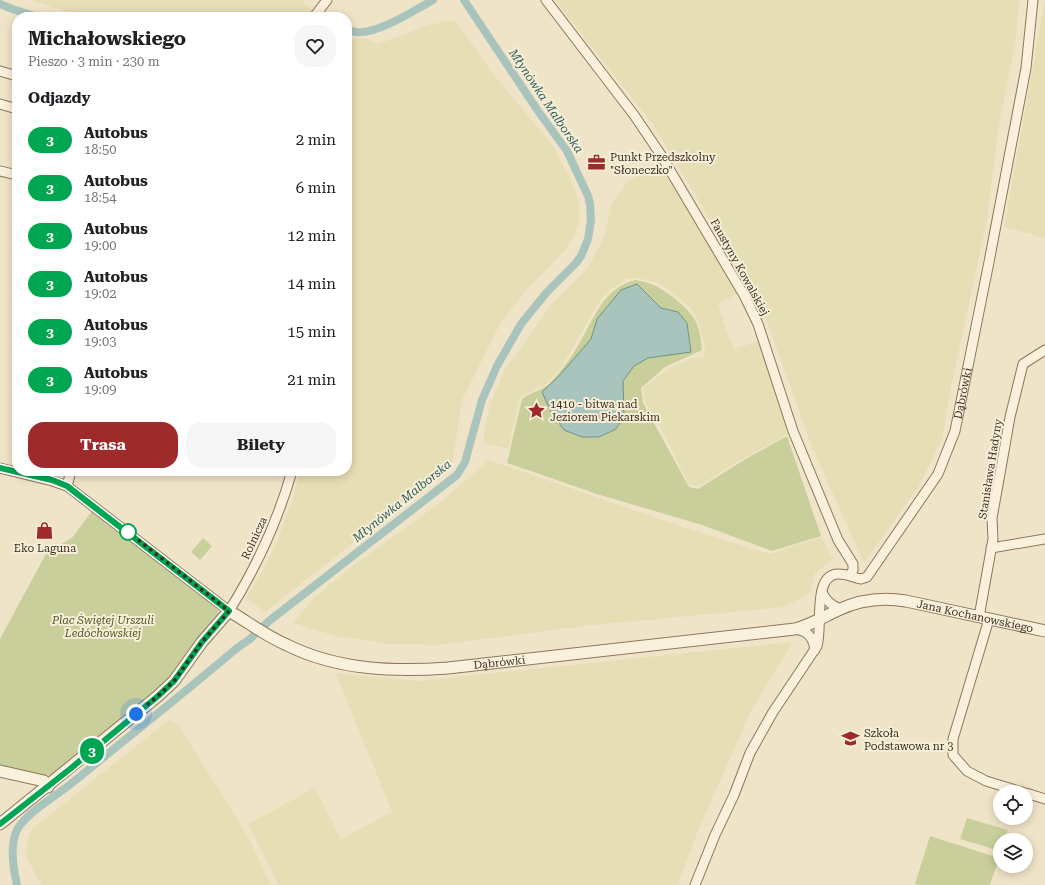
<!DOCTYPE html>
<html lang="pl">
<head>
<meta charset="utf-8">
<style>
  body { margin:0; font-family:"Roboto Serif",serif; background:#f6f6f6; color:#202124; height:100vh; display:flex; flex-direction:column; font-size:15px; white-space:nowrap }
  * { box-sizing:border-box; margin:0 }
  p { font-size:13px; color:#757577 }
  .icon { flex:none; width:22px; height:22px; fill:none; stroke:currentColor; stroke-width:2; stroke-linecap:round; stroke-linejoin:round }
  .map { position:relative; flex:1; overflow:hidden }
  .side { position:absolute; left:12px; top:12px; width:340px; height:464px; display:flex; flex-direction:column; background:#fff; border-radius:16px; box-shadow:0 2px 10px #0003 }
  .side>* { flex:none }
  .badge { padding:0 8px; border-radius:13px; font-size:14px; line-height:26px }
  .fabs { position:absolute; left:993px; top:785px; display:grid; gap:8px }
  .fabs a { display:grid; place-items:center; width:40px; height:40px; border-radius:50%; background:#fff; box-shadow:0 2px 10px #0003; font-size:20px }
  .you { position:absolute; width:20px; height:20px; margin:-10px; border:3px solid #fff; border-radius:50%; background:#1a73e8; box-shadow:0 0 0 6px #1a73e833 }
  .map>.badge { position:absolute; translate:-50% -50%; box-shadow:0 0 0 2px #fff }
  h2 { padding:0 16px; font-size:15px; line-height:36px }
  .round { display:grid; place-items:center; flex:none; width:42px; height:42px; border-radius:16px; background:#f6f6f6 }
  .summary { display:flex; align-items:center; justify-content:space-between; height:68px; padding:0 16px }
  h1 { font-size:19px; font-weight:700; line-height:30px }
  .primary-button { display:flex; gap:8px; margin-top:auto; padding:8px 16px }
  .primary-button a { flex:1; height:46px; border-radius:16px; background:#9e2a2b; color:#fff; font-size:16px; font-weight:700; line-height:46px; text-align:center }
  .primary-button a+a { background:#f6f6f6; color:#202124 }
  ul { padding:0; list-style:none }
  li { display:flex; align-items:center; gap:12px; height:48px; padding:0 16px }
  li div { flex:1 }
  li b { display:block; font-size:15px }
  li em { font-style:normal }
  li .badge { min-width:44px; font-weight:700; text-align:center }
  .map>svg:first-child { display:block }
</style>
</head>
<body>
<div class="map">
<svg width="1045" height="885" viewBox="0 0 1045 885">
  <rect width="100%" height="100%" fill="#f0e4c8"/>
  <g fill="#e6deb5">
    <path d="M31,0H302L313,12L308,17H85Z"/>
    <path d="M555,0H1019L1016,39L998,130L987,220L951,387L942,439L919,486L864,563L812,447L761,305L654,126Z"/>
    <path d="M1045,0V238L1004,227Z"/>
    <path d="M455,20L493,74L551,143L571,180L579,203V225L568,247L530,286L501,322L462,400L452,465L265,612L246,598L264,568L275,546L292,501L300,471H347V40L365,38L377,44L401,36L427,25Z"/>
    <path d="M660,166L710,245L737,294L718,304L726,330L734,349L761,340L790,433L728,467L703,484L697,486L689,485L662,430L645,402L643,388L669,368L693,358L704,359L705,348L697,318L690,307L659,283L638,278L627,279L613,288L601,299L559,371L547,384L520,397L508,449L484,443V431L491,402L504,370L521,348L550,306L589,266L604,237L612,204L626,183L641,174Z"/>
    <path d="M489,460L686,528L770,554L821,537L833,559L815,573L810,593L784,607L583,626L439,645L392,644L335,636L293,623L315,597L350,568L437,505Z"/>
    <path d="M793,642L751,711L697,833L678,885H279L248,824L315,788L341,839L392,812L336,673L417,681Z"/>
    <path d="M169,720L178,724L248,837L271,885H41L26,856L28,837L33,828Z"/>
  </g>
  <g fill="#c9cf9b">
    <path d="M636,280C640,281 646,282 651,284C665,289 690,309 696,322C700,331 701,341 702,350L665,367L641,388L643,403L689,487L698,489L744,460L787,436L821,536L772,551L702,525L597,494L507,463L522,399C533,391 543,391 553,380C563,368 573,356 580,342C595,317 604,287 636,280Z"/>
    <path d="M92,511L212,604L218,610V618L166,684L52,776L0,767V639L47,552L72,538Z"/>
    <path d="M203,538L212,546L200,560L191,552Z"/>
    <path d="M967,818L1008,830L1004,840H1000V851L960,839Z"/>
    <path d="M930,836L999,858L990,885H919L915,884Z"/>
  </g>
  <path fill="#a9c4bc" stroke="#6f938a" d="M637,284L661,308L678,312L687,323L691,352L648,358L634,366L623,381L624,417L616,429L599,437H582L564,430L551,412L542,392L559,376L591,339L597,319L621,290Z"/>
  <g fill="none" stroke-linecap="round" stroke-linejoin="round">
    <g stroke="#a9c4bc" stroke-width="8">
      <path d="M0,4L12,9L38,17"/>
      <path d="M347,29C350,30 353,32 356,32C376,35 415,10 433,0"/>
      <path d="M17,885C13,868 9,844 18,828C28,812 56,796 72,783C127,738 183,694 237,648L250,639L269,621L457,475L465,462L482,400L497,366L521,324L547,292L576,263L581,256L588,239L591,220L590,204L588,196L567,151L538,111L464,0"/>
    </g>
    <defs>
      <g id="minor">
        <path d="M546,0L634,115L661,155L745,297L758,324L793,431L838,540L853,564V570L850,575"/>
        <path d="M314,17L327,0"/>
        <path d="M0,71L17,76"/>
        <path d="M0,104L17,109"/>
        <path d="M0,171L17,175"/>
        <path d="M0,468L52,481L67,486L229,611C256,568 278,520 292,471"/>
        <path d="M67,486L71,471"/>
        <path d="M991,548L1045,539"/>
        <path d="M822,592C826,601 831,605 840,609"/>
        <path d="M979,617L993,539L992,518L1001,468L1010,417L1023,364L1045,350"/>
        <path d="M989,619L953,739V755L967,771L986,781L1022,792"/>
        <path d="M795,629C808,631 813,637 815,650"/>
        <path d="M1026,793L1045,799"/>
        <path id="s1" d="M695,885L715,835L734,795L750,753L773,712L817,646C823,629 812,576 837,574C846,573 853,578 861,579L867,577L938,474L955,431L989,262L1026,68L1033,0"/>
      </g>
      <g id="tertiary">
        <path d="M0,771L44,781L48,787"/>
        <path id="s2" d="M0,824L158,696L174,681L202,642L229,611C248,622 266,636 287,645C337,670 394,672 448,668L795,629C811,625 823,617 838,610C859,600 883,597 906,601L1045,631"/>
      </g>
    </defs>
    <use href="#minor" stroke="#8d765c" stroke-width="11"/>
    <use href="#tertiary" stroke="#8d765c" stroke-width="13"/>
    <use href="#minor" stroke="#faf1dc" stroke-width="9"/>
    <use href="#tertiary" stroke="#faf1dc" stroke-width="11"/>
  </g>
  <g fill="none" stroke-linecap="round" stroke-linejoin="round">
    <defs>
      <path id="line" d="M0,468L52,480L67,486L229,611L202,642L174,681L158,696L70,769L0,824"/>
    </defs>
    <use href="#line" stroke="#fff" stroke-width="9"/>
    <use href="#line" stroke="#00a651" stroke-width="6"/>
    <path stroke="#3d2e20" stroke-width="4" stroke-dasharray="0 7.2" d="M128,532L229,611L202,642L174,681L158,696L136,714"/>
  </g>
  <defs>
    <symbol id="office-bare" viewBox="-9 -9 18 18"><path d="M-6-3h4V-5.5h4V-3h4V5H-6ZM-1-4.5V-3h2v-1.5ZM-6 0V1H6V0Z" fill="#9e2a2b" stroke="#f7eed8" stroke-width="2.5" paint-order="stroke"/></symbol>
    <symbol id="sight-bare" viewBox="-9 -9 18 18"><path d="M0-6L1.8-2.2L6-1.7L2.9 1.2L3.7 5.4L0 3.3L-3.7 5.4L-2.9 1.2L-6-1.7L-1.8-2.2Z" fill="#9e2a2b" stroke="#f7eed8" stroke-width="2.5" paint-order="stroke"/></symbol>
    <symbol id="shop-bare" viewBox="-9 -9 18 18"><path d="M-5-2.5h2.3a2.7 3.5 0 0 1 5.4 0H5L5.5 6h-11ZM-1.5-2.5h3a1.5 2.3 0 0 0-3 0Z" fill="#9e2a2b" stroke="#f7eed8" stroke-width="2.5" paint-order="stroke"/></symbol>
    <symbol id="school-bare" viewBox="-9 -9 18 18"><path d="M0-5L7-2L0 1L-7-2ZM-4 1L0 2.5L4 1V4Q0 6-4 4Z" fill="#9e2a2b" stroke="#f7eed8" stroke-width="2.5" paint-order="stroke"/></symbol>
  </defs>
  <g fill-rule="evenodd">
    <use href="#office-bare" x="584" y="150" width="25" height="25"/>
    <use href="#sight-bare" x="524" y="398" width="25" height="25"/>
    <use href="#shop-bare" x="32" y="518" width="25" height="25"/>
    <use href="#school-bare" x="838" y="726" width="25" height="25"/>
  </g>
  <circle fill="#fff" stroke="#00a651" stroke-width="2" cx="128" cy="532" r="8"/>
  <g text-anchor="middle" stroke-width="4" stroke-linejoin="round" paint-order="stroke">
    <g font-size="11" fill="#3d2e20" stroke="#f7eed8" text-anchor="start">
      <text x="610" y="161">Punkt Przedszkolny<tspan x="610" dy="13">"Słoneczko"</tspan></text>
      <text x="550" y="408">1410 - bitwa nad<tspan x="550" dy="13">Jeziorem Piekarskim</tspan></text>
      <text x="45" y="552" text-anchor="middle">Eko Laguna</text>
      <text x="864" y="737">Szkoła<tspan x="864" dy="13">Podstawowa nr 3</tspan></text>
    </g>
    <g font-size="11" fill="#3d2e20" stroke="#f7eed8">
      <text transform="translate(740 267) rotate(61)" y="4">Faustyny Kowalskiej</text>
      <text dy="4" stroke="none"><textPath href="#s1" startOffset="590">Dąbrówki</textPath></text>
      <text transform="translate(990 469) rotate(-81)" y="4">Stanisława Hadyny</text>
      <text transform="translate(254 538) rotate(-65)" y="4">Rolnicza</text>
      <text dy="4" stroke="none"><textPath href="#s2" startOffset="1083">Jana Kochanowskiego</textPath></text>
      <text dy="4" stroke="none"><textPath href="#s2" startOffset="598">Dąbrówki</textPath></text>
    </g>
    <g font-size="11" font-style="italic" fill="#4d5a26" stroke="#f7eed8">
      <text x="103" y="624">Plac Świętej Urszuli<tspan x="103" dy="13">Ledóchowskiej</tspan></text>
    </g>
    <g font-size="12" font-style="italic" fill="#2f5d5a" stroke="#f7eed8">
      <text transform="translate(546 101) rotate(56)" y="4">Młynówka Malborska</text>
      <text transform="translate(402 501) rotate(-39)" y="4">Młynówka Malborska</text>
    </g>
  </g>
</svg>
<div class="fabs">
<a><svg class="icon" aria-label="locate" viewBox="0 0 24 24"><circle cx="12" cy="12" r="6"/><path d="M12 2v4M12 18v4M2 12h4M18 12h4"/></svg></a>
<a><svg class="icon" aria-label="layers" viewBox="0 0 24 24"><path d="M12 4l9 5-9 5-9-5zM3 14l9 5 9-5"/></svg></a>
</div>
<div class="you" style="left:136px;top:714px"></div>
<b class="badge" style="left:92px;top:751px;background:#00a651;color:#fff">3</b>
<section class="side">
<div class="summary"><div><h1>Michałowskiego</h1><p>Pieszo · 3 min · 230 m</p></div><a class="round"><svg class="icon" aria-label="heart" viewBox="0 0 24 24"><path d="M12 20l-8-8c-3-5 5-10 8-4 3-6 11-1 8 4z"/></svg></a></div>
<h2>Odjazdy</h2>
<ul>
<li><span class="badge" style="background:#00a651;color:#fff">3</span><div><b>Autobus</b><p>18:50</p></div><em>2 min</em></li>
<li><span class="badge" style="background:#00a651;color:#fff">3</span><div><b>Autobus</b><p>18:54</p></div><em>6 min</em></li>
<li><span class="badge" style="background:#00a651;color:#fff">3</span><div><b>Autobus</b><p>19:00</p></div><em>12 min</em></li>
<li><span class="badge" style="background:#00a651;color:#fff">3</span><div><b>Autobus</b><p>19:02</p></div><em>14 min</em></li>
<li><span class="badge" style="background:#00a651;color:#fff">3</span><div><b>Autobus</b><p>19:03</p></div><em>15 min</em></li>
<li><span class="badge" style="background:#00a651;color:#fff">3</span><div><b>Autobus</b><p>19:09</p></div><em>21 min</em></li>
</ul>
<div class="primary-button"><a>Trasa</a><a>Bilety</a></div>
</section>
</div>
</body>
</html>
